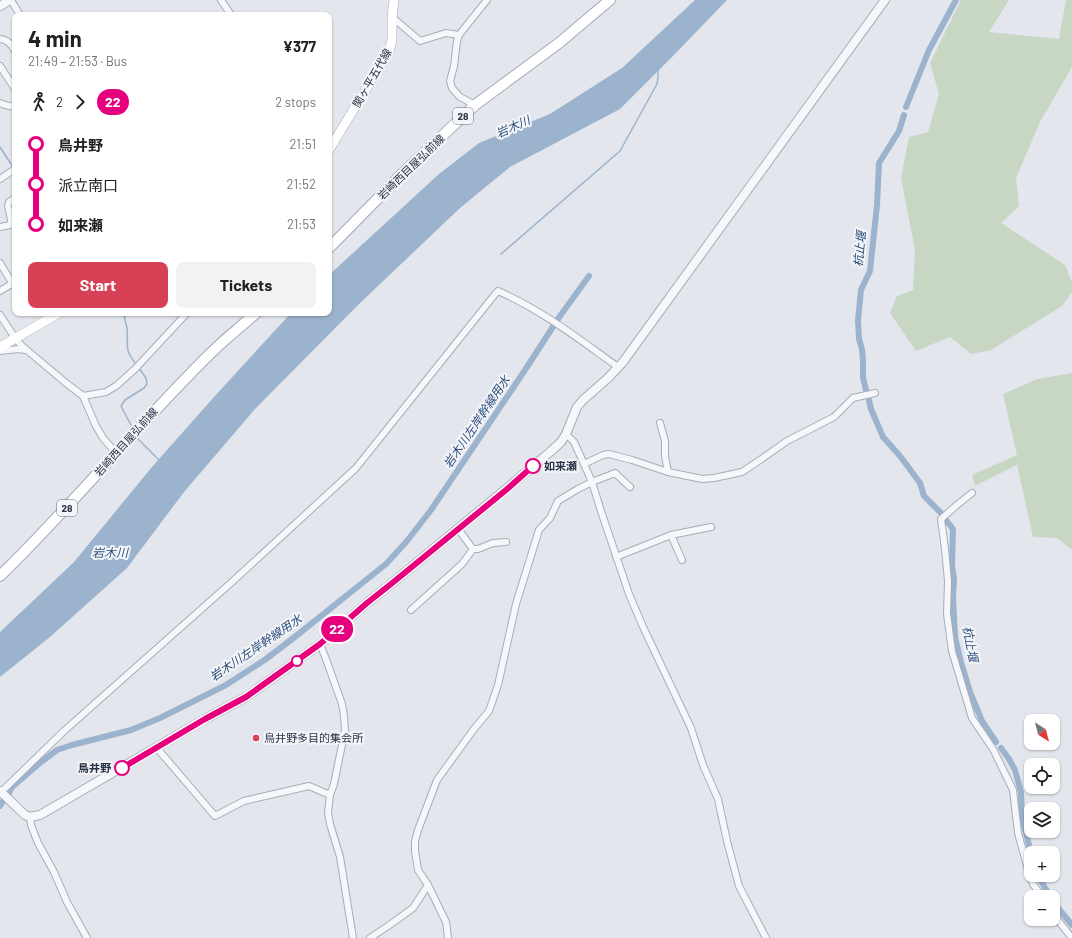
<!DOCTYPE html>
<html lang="en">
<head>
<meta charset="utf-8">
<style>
  body { margin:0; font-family:Barlow,"Noto Sans JP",sans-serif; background:#f2f2f2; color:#202124; height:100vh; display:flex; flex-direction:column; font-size:15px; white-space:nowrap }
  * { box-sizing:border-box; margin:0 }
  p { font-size:13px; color:#757577 }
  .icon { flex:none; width:22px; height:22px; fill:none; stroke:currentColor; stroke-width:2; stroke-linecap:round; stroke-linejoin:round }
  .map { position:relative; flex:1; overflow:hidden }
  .side { position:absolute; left:12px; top:12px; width:320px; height:304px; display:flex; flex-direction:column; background:#fff; border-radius:8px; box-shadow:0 1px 3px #0004 }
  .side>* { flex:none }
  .badge { padding:0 8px; border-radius:13px; font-size:14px; line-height:26px }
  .needle { width:26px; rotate:144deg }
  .fabs { position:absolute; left:1024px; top:714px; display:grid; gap:8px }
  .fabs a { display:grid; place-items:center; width:36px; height:36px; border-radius:8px; background:#fff; box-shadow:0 1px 3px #0004; font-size:20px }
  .map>.badge { position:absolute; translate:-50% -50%; box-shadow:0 0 0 2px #fff }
  .legs { display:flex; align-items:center; gap:6px; height:44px; padding:0 16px; font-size:13px }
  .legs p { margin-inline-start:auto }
  .headline { display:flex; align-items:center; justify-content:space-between; height:68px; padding:0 16px }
  h1 { font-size:22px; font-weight:700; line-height:30px }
  .action { display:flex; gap:8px; margin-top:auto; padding:8px 16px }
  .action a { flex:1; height:46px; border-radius:8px; background:#d84155; color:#fff; font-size:16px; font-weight:700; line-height:46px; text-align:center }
  .action a+a { background:#f2f2f2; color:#202124 }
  ul { padding:0 16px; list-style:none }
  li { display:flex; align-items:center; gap:14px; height:40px; font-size:15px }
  li i { display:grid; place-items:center; width:6px; height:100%; margin:0 5px; background:currentColor }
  li i::after { content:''; width:10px; height:10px; margin:-5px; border:3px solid; border-radius:50%; background:#fff }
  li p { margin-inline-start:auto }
  li:first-child i { background:linear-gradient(#0000 50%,currentColor 0) }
  li:last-child i { background:linear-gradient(currentColor 50%,#0000 0) }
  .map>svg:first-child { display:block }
</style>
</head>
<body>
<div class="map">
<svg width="1072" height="938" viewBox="0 0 1072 938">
  <rect width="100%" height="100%" fill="#e3e6ec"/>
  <g fill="#c8d7c4">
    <path d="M961,0H1009L989,32L1059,39L1066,0H1072V67L1040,122L1016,178L1019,206L1001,223L1065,265L1072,282V292L1062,306L991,350L971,354L950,337L916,351L890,313L897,296L913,290L915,250L901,178L909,137L928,132L939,94L930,63Z"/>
    <path d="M1072,373V550L1057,538L1033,537L1017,465L975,486L972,475L1017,455L1003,394L1037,379Z"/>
  </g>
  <path fill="#9cb3ce" d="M695,0H727L672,57L620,109L510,167L460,208L358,305L255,409L184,492L127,568L50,637L0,677V632L74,562L152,467L214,397L291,313H329V275L439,174L479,143L550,114L622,68Z"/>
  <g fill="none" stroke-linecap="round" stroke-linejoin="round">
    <g stroke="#9cb3ce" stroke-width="1.5">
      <path d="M0,147L13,167"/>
      <path d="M501,254L620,151L657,84L658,77V70"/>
      <path d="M124,313C124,318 126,323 127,328C129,346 123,348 136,364"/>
      <path d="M133,429L121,406L125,400L144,388L147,384L146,378L139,368"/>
      <path d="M137,436L139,440L160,461"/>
    </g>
    <g stroke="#9cb3ce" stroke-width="6">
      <path d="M906,107L929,50L956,0"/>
      <path d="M866,390L863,378V361L862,349L859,339L858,320L861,290L870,271L877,205L879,163L899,131L904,115"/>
      <path d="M869,400L871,409L883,437L900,456L920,483L924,496L941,513"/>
      <path d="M946,520L953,529L952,565L954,579L953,597L955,637L961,662L970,692L982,721L996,742"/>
      <path d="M1001,748L1009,759L1015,770L1021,792L1022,817L1031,853"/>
      <path d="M9,793L12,787L41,762L57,750L72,745L131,730L160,718L226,685L266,659L296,636L386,564L407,541L431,510L525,370L560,316L589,276"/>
      <path d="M0,806L3,801"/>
      <path d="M1038,875L1050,897"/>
      <path d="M1053,902L1072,925"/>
    </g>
    <defs>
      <g id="minor">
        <path d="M11,0L20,15"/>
        <path d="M221,0L231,15"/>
        <path d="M392,17L420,41L446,33L459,35"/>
        <path d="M0,39C8,40 11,44 15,51"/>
        <path d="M0,66L15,89"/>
        <path d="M0,103L5,105L15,107"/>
        <path d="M475,105L460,97L452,88L450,81L454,66L457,41L459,35L487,0"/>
        <path d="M0,179L15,169"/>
        <path d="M12,224L8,206L9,202L15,198"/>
        <path d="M0,227L15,224"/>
        <path d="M0,263L12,283"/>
        <path d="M0,291L15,282"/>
        <path d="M0,315L15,338L22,346L66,383L83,396L106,392L116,386L135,369L187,313"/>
        <path d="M0,351L19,349L25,350"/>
        <path d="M83,396L96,426L103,438L116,453"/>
        <path d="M660,423L665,441V456L668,472"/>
        <path d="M566,434L574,442L584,464L592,482L601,511L629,594L644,629L691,728L703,765L718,799L727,841L739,886L766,938"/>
        <path d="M584,464L603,455L609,454L632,460L668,472L702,479L714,478L742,472L760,460L787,441L834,417L853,398L875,393"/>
        <path d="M972,493L957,505L941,519L945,549L948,581L947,614L952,651L972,718L993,749L1013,790L1018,833L1027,866L1033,884L1042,897"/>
        <path d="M458,529L473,549"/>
        <path d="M671,535L682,560"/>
        <path d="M616,557L671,535L711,527"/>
        <path d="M411,610L462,564L473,549H478L493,543L506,542"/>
        <path d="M320,644L326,659L342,704L344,716L345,730L334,784L330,795L328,813L330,824L340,857L353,938"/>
        <path d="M156,747L215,816L244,801L309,786L330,795"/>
        <path d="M0,793L64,731L233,581L356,468L496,293L498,291C542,310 580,340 618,367"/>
        <path d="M30,817L31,825L38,843L54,872L67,902L87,938"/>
        <path d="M428,885L446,922L448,938"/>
        <path d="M1053,914L1072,938"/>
        <path d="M370,938L391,924L413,908L428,885L418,870L415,851V841L418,830L437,780L474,729L489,711L498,685L516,604L539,530L550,518L558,501L578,489L592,482L615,473L630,487"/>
      </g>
      <g id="tertiary">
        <path d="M0,6L10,0"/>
        <path d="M0,791L25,815L30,817L40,815L205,719L246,697L320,644L367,603L391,584L506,489L550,452L561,442L566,434L577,407L583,400L608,378L623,362L885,0"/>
      </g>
      <g id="secondary">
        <path d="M329,150L389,51L392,40V17L394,0"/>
        <path d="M0,347L59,313"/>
      </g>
      <g id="primary">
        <path d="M329,248L406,170L475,105L559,43L610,0"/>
        <path d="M0,576C74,504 139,423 213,351C226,338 242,326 256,313"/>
      </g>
    </defs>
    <use href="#minor" stroke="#a7adb7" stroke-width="8"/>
    <use href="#tertiary" stroke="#a7adb7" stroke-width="10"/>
    <use href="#secondary" stroke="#a7adb7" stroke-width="10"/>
    <use href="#primary" stroke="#a1aab9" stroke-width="12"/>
    <use href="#minor" stroke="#f6f7fa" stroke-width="6"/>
    <use href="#tertiary" stroke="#f6f7fa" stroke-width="8"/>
    <use href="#secondary" stroke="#fff" stroke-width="9"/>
    <use href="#primary" stroke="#fff" stroke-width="10"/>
  </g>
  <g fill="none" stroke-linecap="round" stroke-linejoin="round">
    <defs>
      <path id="line-1" d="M122,768L205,719L246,697L320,644L367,603L391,584L506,490L533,466"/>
    </defs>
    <use href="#line-1" stroke="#fff" stroke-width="9"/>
    <use href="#line-1" stroke="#e6007e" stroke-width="6"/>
  </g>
  <g fill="#fff" stroke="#e6007e" stroke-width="2">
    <circle cx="533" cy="466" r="7"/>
    <circle cx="297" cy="661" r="5"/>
    <circle cx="122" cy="768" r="7"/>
  </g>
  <circle fill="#d84155" stroke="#f3f5f9" stroke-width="1.5" cx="256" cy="738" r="4"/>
  <g text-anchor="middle" stroke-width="4" stroke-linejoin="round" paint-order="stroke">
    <g fill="#f3f5f9" stroke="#666d7c" stroke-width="1">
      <rect x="453" y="108" width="20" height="16" rx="3"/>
      <rect x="57" y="500" width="20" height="16" rx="3"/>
    </g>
    <g font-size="10" font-weight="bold" fill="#293346">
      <text x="463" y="120">28</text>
      <text x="67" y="512">28</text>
    </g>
    <g font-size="11" fill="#293346" stroke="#f3f5f9">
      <text transform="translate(372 78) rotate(-60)" y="4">関ヶ平五代線</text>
      <text transform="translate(411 167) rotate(-44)" y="4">岩崎西目屋弘前線</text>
      <text transform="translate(126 442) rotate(-48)" y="4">岩崎西目屋弘前線</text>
    </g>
    <g font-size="11" font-weight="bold" fill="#293346" stroke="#f3f5f9" text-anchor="start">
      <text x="544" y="470">如来瀬</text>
      <text x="111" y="772" text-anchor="end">鳥井野</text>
    </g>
    <g font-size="11" fill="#293346" stroke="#f3f5f9" text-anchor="start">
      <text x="264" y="742">鳥井野多目的集会所</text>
    </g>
    <g font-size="12" font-style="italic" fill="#30517d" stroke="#f3f5f9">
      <text transform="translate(513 127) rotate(-24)" y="4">岩木川</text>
      <text transform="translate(860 249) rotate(-84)" y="4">杭止堰</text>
      <text transform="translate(477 422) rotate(-56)" y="4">岩木川左岸幹線用水</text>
      <text x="110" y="557">岩木川</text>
      <text transform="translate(970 644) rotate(79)" y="4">杭止堰</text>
      <text transform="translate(256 648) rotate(-34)" y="4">岩木川左岸幹線用水</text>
    </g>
  </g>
</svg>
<div class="fabs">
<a><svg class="needle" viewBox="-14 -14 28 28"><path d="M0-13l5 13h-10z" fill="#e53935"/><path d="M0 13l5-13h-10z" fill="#757577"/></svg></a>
<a><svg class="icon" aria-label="locate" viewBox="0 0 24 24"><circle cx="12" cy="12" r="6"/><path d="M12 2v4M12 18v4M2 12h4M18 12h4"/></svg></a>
<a><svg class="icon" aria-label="layers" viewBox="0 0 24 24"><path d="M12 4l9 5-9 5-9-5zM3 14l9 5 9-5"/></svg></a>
<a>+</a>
<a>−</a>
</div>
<b class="badge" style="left:337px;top:629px;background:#e6007e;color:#fff">22</b>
<section class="side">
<div class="headline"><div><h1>4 min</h1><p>21:49 – 21:53 · Bus</p></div><b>¥377</b></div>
<div class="legs"><svg class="icon" aria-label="walk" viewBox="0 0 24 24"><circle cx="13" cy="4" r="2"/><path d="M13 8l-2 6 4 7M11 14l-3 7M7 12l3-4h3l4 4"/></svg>2<svg class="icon" aria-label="forward" viewBox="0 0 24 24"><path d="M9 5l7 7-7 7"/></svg><b class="badge" style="background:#e6007e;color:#fff">22</b><p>2 stops</p></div>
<ul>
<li><i style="color:#e6007e"></i><b>鳥井野</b><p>21:51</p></li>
<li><i style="color:#e6007e"></i><span>派立南口</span><p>21:52</p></li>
<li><i style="color:#e6007e"></i><b>如来瀬</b><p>21:53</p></li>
</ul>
<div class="action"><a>Start</a><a>Tickets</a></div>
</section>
</div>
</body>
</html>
